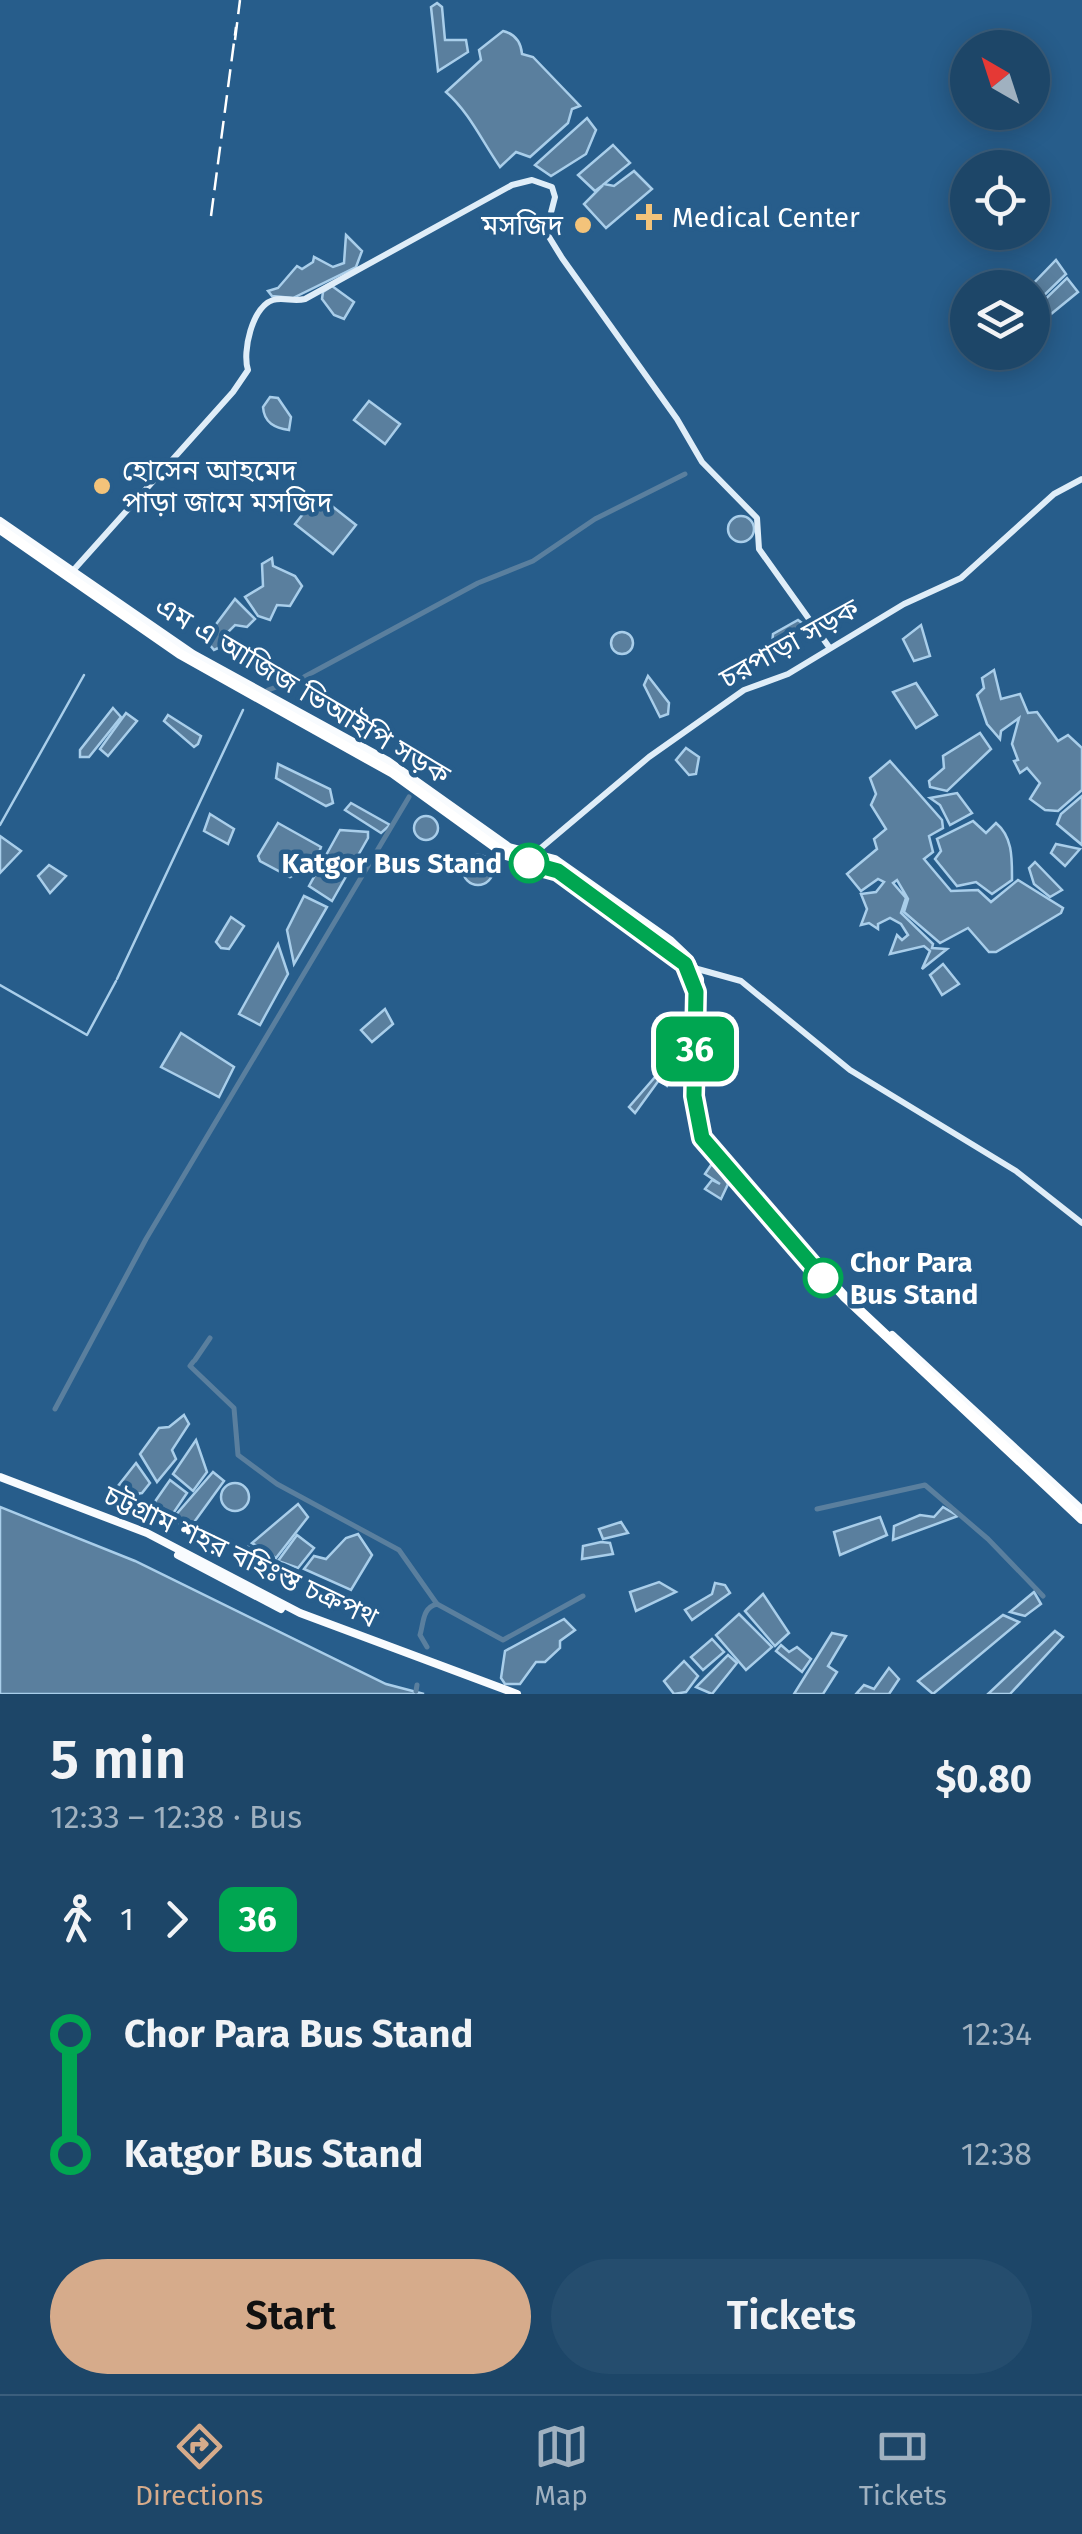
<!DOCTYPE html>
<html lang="en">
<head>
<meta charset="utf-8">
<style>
  body { margin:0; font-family:"Fira Sans","Noto Sans Bengali",sans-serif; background:#254d6e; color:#f1f3f6; height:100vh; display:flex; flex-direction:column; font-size:38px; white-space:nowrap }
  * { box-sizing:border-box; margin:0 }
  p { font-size:32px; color:#a0b1c0 }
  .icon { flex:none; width:55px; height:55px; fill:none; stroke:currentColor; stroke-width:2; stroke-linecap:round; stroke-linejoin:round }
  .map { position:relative; height:1694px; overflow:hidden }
  .details { display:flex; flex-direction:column; background:#1d4668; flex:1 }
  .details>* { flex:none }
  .badge { padding:0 20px; border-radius:15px; font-size:35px; line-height:65px }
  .needle { width:65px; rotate:321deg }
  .controls { position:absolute; left:950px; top:30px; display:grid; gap:20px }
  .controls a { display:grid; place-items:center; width:100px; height:100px; border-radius:50%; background:#1d4668; box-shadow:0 5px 25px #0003,0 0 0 2px #3b5e7c; font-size:50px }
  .map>.badge { position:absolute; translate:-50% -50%; box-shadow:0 0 0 5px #fff }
  .legs { display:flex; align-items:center; gap:15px; height:110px; padding:0 50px; font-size:32px }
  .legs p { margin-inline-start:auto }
  .headline { display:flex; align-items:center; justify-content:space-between; height:170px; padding:0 50px }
  h1 { font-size:55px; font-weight:600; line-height:75px }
  .primary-button { display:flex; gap:20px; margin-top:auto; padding:20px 50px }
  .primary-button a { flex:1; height:115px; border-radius:60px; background:#d6ab8b; color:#111; font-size:40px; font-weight:600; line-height:115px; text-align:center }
  .primary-button a+a { background:#254d6e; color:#f1f3f6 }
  ul { padding:0 50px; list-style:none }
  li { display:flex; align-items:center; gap:35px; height:120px; font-size:38px }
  li i { display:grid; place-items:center; width:15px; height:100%; margin:0 12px; background:currentColor }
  li i::after { content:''; width:25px; height:25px; margin:-12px; border:8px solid; border-radius:50%; background:#1d4668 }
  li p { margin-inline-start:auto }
  li:first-child i { background:linear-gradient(#0000 50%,currentColor 0) }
  li:last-child i { background:linear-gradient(currentColor 50%,#0000 0) }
  .dock { display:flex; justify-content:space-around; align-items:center; height:140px; border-top:2px solid #3b5e7c; background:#1d4668; font-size:28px; color:#a0b1c0 }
  .dock a { display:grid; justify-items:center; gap:5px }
  .dock .current { color:#d6ab8b }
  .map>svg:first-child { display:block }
</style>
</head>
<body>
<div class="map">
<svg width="1082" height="1694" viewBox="0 0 1082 1694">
  <rect width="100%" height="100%" fill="#275d8b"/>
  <g fill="#5a7f9e" stroke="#a9ceea" stroke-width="2.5">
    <path d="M437,3L442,7L445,40H466L468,52L438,71L431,7Z"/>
    <path d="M503,31C515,34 521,42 522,54L533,57L580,106L572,109L568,123L530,157L516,152L500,167C482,141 469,112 446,92L481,60L479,50Z"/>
    <path d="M587,118L596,130L586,154L551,176L535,165Z"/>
    <path d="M613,145L630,163L604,184L614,186L634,171L652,189L606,228L584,204L603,185L595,191L578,175Z"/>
    <path d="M346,235L362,251L356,267L293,298L272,296L268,291L278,288L297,266L302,269L313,262L314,257L333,267L344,263Z"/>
    <path d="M1056,260L1066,274L1033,306L1030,287Z"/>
    <path d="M1067,278L1078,292L1040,323L1033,311Z"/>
    <path d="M332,286L354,302L344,319L334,315L322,299L323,292Z"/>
    <path d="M270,397L278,398L291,417L289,430C275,428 264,423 263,407Z"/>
    <path d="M369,401L400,424L385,444L354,420Z"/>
    <path d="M318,495L356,525L333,554L295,524Z"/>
    <circle cx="741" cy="529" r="13"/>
    <path d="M272,558L273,566L295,576L302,586L290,606L277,605L270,620L258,616L245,597L263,586L262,564Z"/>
    <path d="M235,599L255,619L247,627L235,625L224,636L225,645L214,650L205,639Z"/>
    <path d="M798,620L802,623L795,638L780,647L772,645L773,634Z"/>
    <path d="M921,625L930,656L914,661L903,639Z"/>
    <circle cx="622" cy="643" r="11"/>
    <path d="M994,670L1001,699L1020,694L1028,713L1037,712L1058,741L1068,735L1082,748V790L1058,811L1045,810L1030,799L1040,783L1027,768L1020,773L1014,761L1018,760L1012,744L1019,718L1001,731L1000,739L987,724L977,695L984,688L982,678Z"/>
    <path d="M648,676L669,703L668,714L660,717L644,685Z"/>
    <path d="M916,683L937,715L916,728L893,692Z"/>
    <path d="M113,708L121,717L89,757H80V750Z"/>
    <path d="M126,713L137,721L108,756L100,749Z"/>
    <path d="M168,715L201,736L198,744L194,747L164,721Z"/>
    <path d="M980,733L991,749L947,791L930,787L929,781L944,768L943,756Z"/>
    <path d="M686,748L699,757L696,774L689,775L676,760Z"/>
    <path d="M890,761L942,820L943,828L929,836L933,852L924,859L951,891L978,890L991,902L1018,880L1063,908L1061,913L996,952H989L968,928L940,943L904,912L908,899L897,880L893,883L906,898L901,913L933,944L932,948L947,949L922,969L930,951L924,946L890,954L897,935L902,940L908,935L901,924L890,918L878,924V929L869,923L861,925L867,909L861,894L876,892L884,882L878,879L861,891L847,874L877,849L874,839L886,829L871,805L876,794L870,778Z"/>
    <path d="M278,764L330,789L333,803L326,806L276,778Z"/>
    <path d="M957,793L972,813L950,825L940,805L930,798Z"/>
    <path d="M1082,796V845L1057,824L1061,814Z"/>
    <path d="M351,803L390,825L381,833L345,810Z"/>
    <path d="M210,814L234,829L228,844L204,831Z"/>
    <circle cx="426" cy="828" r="12"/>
    <path d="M973,821L986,833L996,823C1013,837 1012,859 1012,880L992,894L976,882L957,886L935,859L941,851L937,839Z"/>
    <path d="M278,823L321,847L311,875L304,870L290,877L260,861L258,856Z"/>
    <path d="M340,830L368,832V838L332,901L309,886Z"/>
    <path d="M0,836L21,851L0,873Z"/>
    <path d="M1056,844L1080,849L1065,866L1051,853Z"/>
    <circle cx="478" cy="870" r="15"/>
    <path d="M1035,862L1062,890L1050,897L1034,884L1029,868Z"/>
    <path d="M49,865L66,876L50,893L38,876Z"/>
    <path d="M304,896L327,907L294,964L287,930Z"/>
    <path d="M231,917L244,926L229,949L221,948L216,942Z"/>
    <path d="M278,944L288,974L260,1025L239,1014Z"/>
    <path d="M943,964L959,984L942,995L930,975Z"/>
    <path d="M385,1009L393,1024L372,1042L361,1030Z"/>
    <path d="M686,1028L687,1051L667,1086L659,1080L635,1113L629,1107L655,1077Z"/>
    <path d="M181,1033L234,1067L219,1097L161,1067Z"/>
    <path d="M713,1162L728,1184L721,1199L705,1189L712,1180L720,1184L705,1174Z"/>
    <path d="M184,1415L189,1424L172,1450L176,1459L157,1482L140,1454L159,1428L169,1427Z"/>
    <path d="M196,1440L207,1472L193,1491L173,1474Z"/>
    <path d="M136,1463L150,1483L142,1493L122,1496L118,1486Z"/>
    <path d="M213,1472L224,1481L187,1532L174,1517Z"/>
    <path d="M170,1480L187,1493L172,1515L154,1503Z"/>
    <circle cx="235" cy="1497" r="14"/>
    <path d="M298,1504L308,1517L276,1558L252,1543Z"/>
    <path d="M0,1507L135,1561L386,1684L424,1694H0Z"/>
    <path d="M943,1507L958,1516L893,1540L894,1526L920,1515L934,1517Z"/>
    <path d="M880,1517L887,1535L840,1555L834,1532Z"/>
    <path d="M621,1522L628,1533L603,1539L599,1529Z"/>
    <path d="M358,1534L372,1555L351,1590L304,1569L314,1556L326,1559L346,1538Z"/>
    <path d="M297,1535L314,1548L298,1568L278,1561Z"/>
    <path d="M601,1542L610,1543L613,1554L582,1559L583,1546Z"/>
    <path d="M248,1547L278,1567L272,1578L265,1579L238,1561Z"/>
    <path d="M659,1582L676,1592L636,1611L630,1592Z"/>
    <path d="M715,1583L725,1585L730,1593L692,1620L685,1610L712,1594Z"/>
    <path d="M1034,1592L1041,1604L1025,1616L1010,1612Z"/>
    <path d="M763,1594L789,1633L775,1646L745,1611Z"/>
    <path d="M739,1614L772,1647L746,1670L716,1635Z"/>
    <path d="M1003,1615L1019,1622L933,1694L918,1681Z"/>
    <path d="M564,1619L575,1630L560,1641V1648L545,1662H536L520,1684H505L501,1678L505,1651Z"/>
    <path d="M1055,1631L1063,1637L1010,1694H988Z"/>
    <path d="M832,1633L846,1636L828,1666L837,1672L823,1694H794Z"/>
    <path d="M712,1639L724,1652L703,1670L691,1657Z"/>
    <path d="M781,1645L789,1652L797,1647L811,1659L802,1672L776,1651Z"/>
    <path d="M728,1655L737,1663L712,1694L696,1687Z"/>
    <path d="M684,1661L698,1676L686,1692L674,1694L664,1681Z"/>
    <path d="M889,1668L899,1679L889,1694H856L864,1685L874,1689Z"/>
  </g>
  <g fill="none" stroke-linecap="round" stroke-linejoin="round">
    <g stroke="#a9ceea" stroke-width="2.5">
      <path d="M0,825L84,675"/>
      <path d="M117,979L243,710"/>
      <path d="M0,985L87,1035L116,981"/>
    </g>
    <g stroke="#5a7f9e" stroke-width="5">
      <path d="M268,690L304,677L478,583L533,561L595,519L685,474"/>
      <path d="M195,1360L210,1338"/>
      <path d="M193,1362L190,1366L234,1408L238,1455L277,1484L399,1550L437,1604"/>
      <path d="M55,1409L146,1239L409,797"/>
      <path d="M817,1509L925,1485L988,1539L1043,1596"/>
      <path d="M427,1647L420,1635C424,1622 422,1608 437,1604L503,1640L583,1596"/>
      <path d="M416,1691L417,1685"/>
    </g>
    <g stroke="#dfedf8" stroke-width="6">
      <path d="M70,574L233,392L248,370C242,352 252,307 273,300C283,297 294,302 305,299L512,185L532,180L552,187L555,197L546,232L562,258L677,419L702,462L757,518L759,549L829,647"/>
      <path d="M535,853L649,757L744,690L788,674L904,604L961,578L1054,494L1082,479"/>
      <path d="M694,968L741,981L850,1070L1016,1171L1082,1223"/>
    </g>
    <g stroke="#f8fbfe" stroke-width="8">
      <path d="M0,521L193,654L388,761L509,847L555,859L670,940L690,959L700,979L702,1044"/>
      <path d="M498,854L532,863"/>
      <path d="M892,1335L1082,1510"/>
      <path d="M0,1477L147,1533L300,1613L517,1694"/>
      <path d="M178,1555L281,1609"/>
    </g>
    <g stroke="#fff" stroke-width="2.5" stroke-dasharray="18 8" stroke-linecap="butt">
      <path d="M235,40L240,0"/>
      <path d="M211,216L236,27"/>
    </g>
    <path stroke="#fff" stroke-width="10" d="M0,529L180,654L393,773L501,851L557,867L676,952L691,969L698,989L697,1118L710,1147L844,1296L1082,1519"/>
  </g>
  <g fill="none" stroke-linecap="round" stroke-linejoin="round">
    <defs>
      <path id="line-1" d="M529,863L558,871L685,964L696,992L694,1096L702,1138L823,1278"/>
    </defs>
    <use href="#line-1" stroke="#fff" stroke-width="22"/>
    <use href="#line-1" stroke="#00a651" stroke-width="15"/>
  </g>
  <g fill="#f3c37a" stroke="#275d8b" stroke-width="4">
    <path d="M644 202h10v10h10v10h-10v10h-10v-10h-10v-10h10z"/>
    <circle cx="583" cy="225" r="10"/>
    <circle cx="102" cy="486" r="10"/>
  </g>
  <g fill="#fff" stroke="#00a651" stroke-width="5">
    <circle cx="529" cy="863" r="18"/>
    <circle cx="823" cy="1278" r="18"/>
  </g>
  <g text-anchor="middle" stroke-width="9" stroke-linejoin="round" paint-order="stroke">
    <g font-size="28" fill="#fff" stroke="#275d8b" text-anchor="start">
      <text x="672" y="227">Medical Center</text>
      <text x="563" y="235" text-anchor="end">মসজিদ</text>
      <text x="122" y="480">হোসেন আহমেদ<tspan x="122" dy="32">পাড়া জামে মসজিদ</tspan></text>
    </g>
    <g font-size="28" fill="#fff" stroke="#275d8b">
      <text transform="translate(789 643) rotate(-29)" y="10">চরপাড়া সড়ক</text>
      <text transform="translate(303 690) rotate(31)" y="10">এম এ আজিজ ভিআইপি সড়ক</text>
      <text transform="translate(241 1556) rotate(25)" y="10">চট্টগ্রাম শহর বহিঃস্ত চক্রপথ</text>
    </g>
    <g font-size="28" font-weight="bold" fill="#fff" stroke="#275d8b" text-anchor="end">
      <text x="502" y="873">Katgor Bus Stand</text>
      <text x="850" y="1272" text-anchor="start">Chor Para<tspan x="850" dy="32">Bus Stand</tspan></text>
    </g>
  </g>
</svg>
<div class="controls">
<a><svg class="needle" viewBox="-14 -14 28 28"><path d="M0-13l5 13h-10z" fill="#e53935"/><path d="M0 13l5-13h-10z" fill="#a0b1c0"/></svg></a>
<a><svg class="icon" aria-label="locate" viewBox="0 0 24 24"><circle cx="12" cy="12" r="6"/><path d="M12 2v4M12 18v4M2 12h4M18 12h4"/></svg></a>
<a><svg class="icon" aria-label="layers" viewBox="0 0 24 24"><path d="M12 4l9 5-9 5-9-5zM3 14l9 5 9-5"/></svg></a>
</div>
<b class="badge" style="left:695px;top:1049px;background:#00a651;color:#fff">36</b>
</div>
<section class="details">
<div class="headline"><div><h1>5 min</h1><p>12:33 – 12:38 · Bus</p></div><b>$0.80</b></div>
<div class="legs"><svg class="icon" aria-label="walk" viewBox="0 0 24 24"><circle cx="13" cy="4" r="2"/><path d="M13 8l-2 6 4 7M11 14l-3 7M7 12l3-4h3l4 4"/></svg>1<svg class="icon" aria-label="forward" viewBox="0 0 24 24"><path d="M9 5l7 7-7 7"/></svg><b class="badge" style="background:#00a651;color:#fff">36</b></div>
<ul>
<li><i style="color:#00a651"></i><b>Chor Para Bus Stand</b><p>12:34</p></li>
<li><i style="color:#00a651"></i><b>Katgor Bus Stand</b><p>12:38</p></li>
</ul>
<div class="primary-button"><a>Start</a><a>Tickets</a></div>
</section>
<nav class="dock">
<a class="current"><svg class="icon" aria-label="directions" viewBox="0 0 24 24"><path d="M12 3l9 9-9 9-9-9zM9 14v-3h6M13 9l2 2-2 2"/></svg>Directions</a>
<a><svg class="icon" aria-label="map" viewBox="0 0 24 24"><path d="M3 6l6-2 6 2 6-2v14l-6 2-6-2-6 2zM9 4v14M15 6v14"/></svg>Map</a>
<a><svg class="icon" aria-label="tickets" viewBox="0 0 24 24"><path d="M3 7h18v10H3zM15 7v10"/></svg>Tickets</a>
</nav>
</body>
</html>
